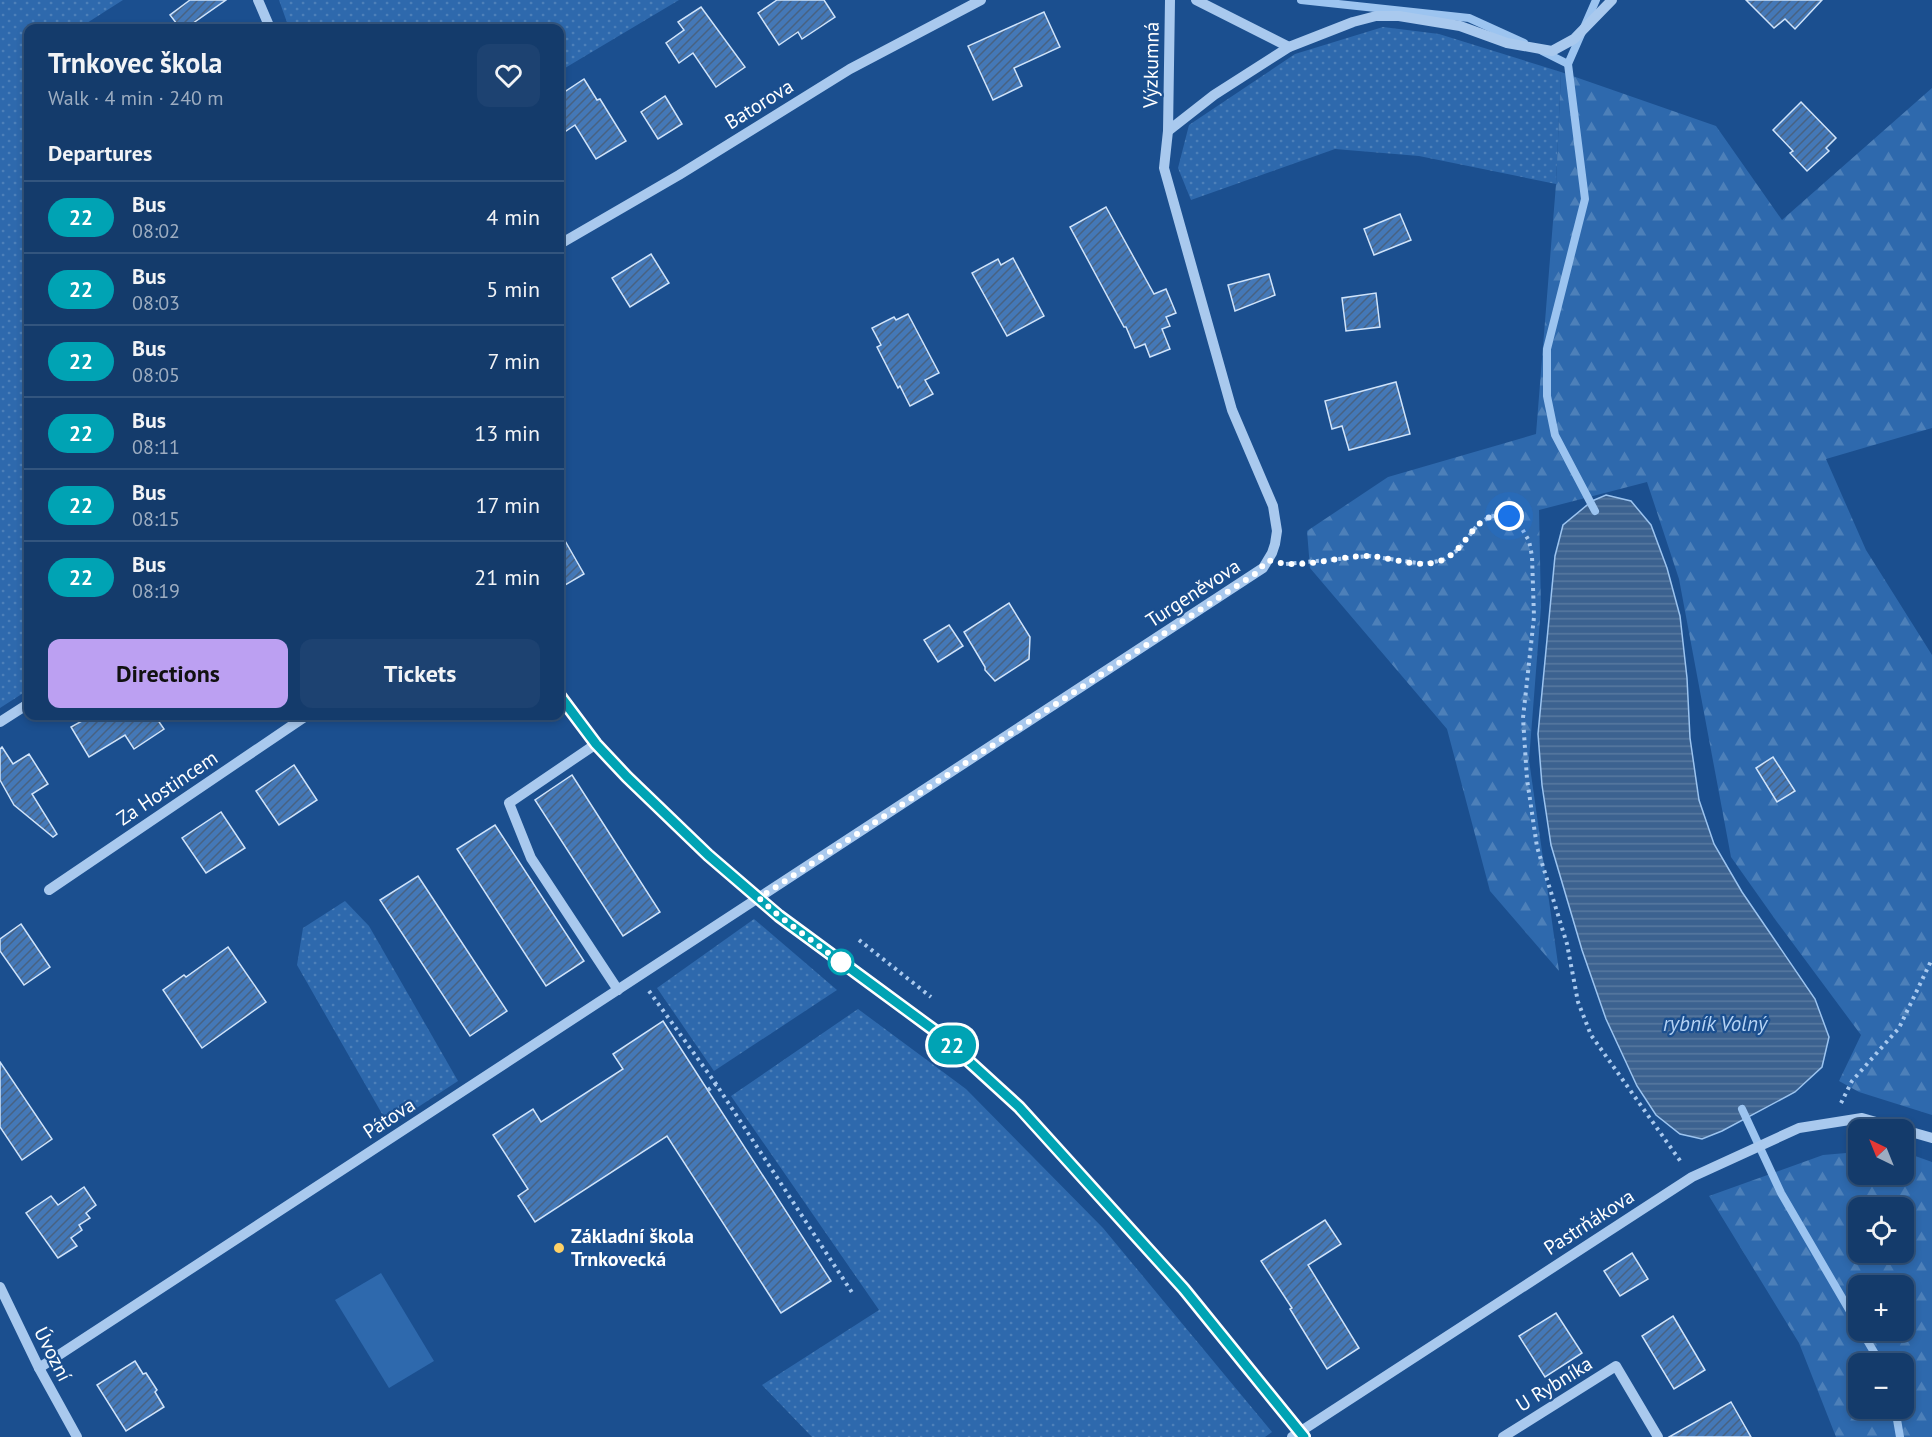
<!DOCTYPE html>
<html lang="en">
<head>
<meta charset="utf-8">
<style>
  body { margin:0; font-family:"PT Sans",sans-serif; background:#1d4271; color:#f1f3f6; height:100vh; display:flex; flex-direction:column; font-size:22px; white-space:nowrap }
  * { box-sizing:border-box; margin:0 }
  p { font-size:20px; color:#9dadc1 }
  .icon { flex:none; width:33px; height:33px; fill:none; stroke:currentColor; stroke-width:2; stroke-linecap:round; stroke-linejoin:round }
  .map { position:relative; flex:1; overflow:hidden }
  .drawer { position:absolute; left:24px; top:24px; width:540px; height:696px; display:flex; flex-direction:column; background:#143b6b; border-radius:12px; box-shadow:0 3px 9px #0003,0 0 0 2px #33557e }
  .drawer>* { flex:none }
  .badge { padding:0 12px; border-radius:20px; font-size:21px; line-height:39px }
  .needle { width:39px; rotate:317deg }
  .buttons { position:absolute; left:1848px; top:1119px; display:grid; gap:12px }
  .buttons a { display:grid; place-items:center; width:66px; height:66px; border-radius:12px; background:#143b6b; box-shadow:0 3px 9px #0003,0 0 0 2px #33557e; font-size:30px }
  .you { position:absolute; width:30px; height:30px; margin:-15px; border:4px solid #fff; border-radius:50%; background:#1a73e8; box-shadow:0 0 0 9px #1a73e833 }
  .map>.badge { position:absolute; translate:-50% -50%; box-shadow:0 0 0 3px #fff }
  h2 { padding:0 24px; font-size:22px; line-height:54px }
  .round { display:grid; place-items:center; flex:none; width:63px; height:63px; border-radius:12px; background:#1d4271 }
  .summary { display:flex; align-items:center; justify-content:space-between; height:102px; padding:0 24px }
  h1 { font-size:28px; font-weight:600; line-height:45px }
  .cta { display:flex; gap:12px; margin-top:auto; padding:12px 24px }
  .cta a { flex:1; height:69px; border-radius:12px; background:#bca0f2; color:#111; font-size:24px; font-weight:600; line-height:69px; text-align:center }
  .cta a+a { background:#1d4271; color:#f1f3f6 }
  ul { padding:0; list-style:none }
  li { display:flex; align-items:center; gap:18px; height:72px; padding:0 24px; border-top:2px solid #33557e }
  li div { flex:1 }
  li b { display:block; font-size:22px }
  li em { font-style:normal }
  li .badge { min-width:66px; font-weight:700; text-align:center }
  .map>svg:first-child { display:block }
</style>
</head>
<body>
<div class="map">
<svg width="1932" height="1437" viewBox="0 0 1932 1437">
  <defs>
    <pattern id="grass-dots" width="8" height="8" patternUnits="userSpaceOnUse" patternTransform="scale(1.5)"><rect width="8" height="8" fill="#2e69ad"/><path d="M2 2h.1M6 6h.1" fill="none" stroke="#4d80b9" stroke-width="1.8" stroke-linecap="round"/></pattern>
    <pattern id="forest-firs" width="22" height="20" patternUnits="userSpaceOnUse" patternTransform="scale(1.5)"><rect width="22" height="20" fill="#2e69ad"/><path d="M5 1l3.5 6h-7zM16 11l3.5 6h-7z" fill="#4d80b9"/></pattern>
    <pattern id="water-rules" width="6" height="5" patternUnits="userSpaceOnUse" patternTransform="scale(1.5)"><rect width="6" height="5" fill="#3c6290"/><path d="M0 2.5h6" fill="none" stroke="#597aa1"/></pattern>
    <pattern id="building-hatch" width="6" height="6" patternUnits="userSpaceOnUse" patternTransform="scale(1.5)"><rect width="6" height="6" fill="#4478b7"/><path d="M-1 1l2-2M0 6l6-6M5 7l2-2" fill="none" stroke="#486282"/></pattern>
  </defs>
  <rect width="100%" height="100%" fill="#1b4f8f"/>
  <g fill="url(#grass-dots)">
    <path d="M0,0H123L79,28H28V690L0,708Z"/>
    <path d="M279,0H679L560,71V28H289Z"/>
    <path d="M1383,27L1439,34L1561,72L1556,184L1419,156L1335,149L1191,200L1178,168L1189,125L1295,54Z"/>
    <path d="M345,901L369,926L458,1081L389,1126L297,965L303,928Z"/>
    <path d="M754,919L837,990L714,1071L657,988Z"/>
    <path d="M858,1009L966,1089L1103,1228L1272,1432L1265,1437H812L762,1385L879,1310L731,1096Z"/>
  </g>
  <g fill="url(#forest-firs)" fill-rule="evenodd">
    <path d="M1561,72L1716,126L1782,220L1932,88V428L1826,459L1866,550L1932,655V1115L1859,1092L1839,1081L1861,1035L1777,922L1731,857L1679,579L1647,482L1539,510L1541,607L1529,760L1559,971L1490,891L1447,729L1310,568L1307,531L1388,477L1536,434L1556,184Z"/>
    <path d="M1858,1152V1174H1904V1152L1932,1162V1437H1836L1799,1343L1709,1196L1823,1155ZM1858,1208H1904V1252H1858ZM1858,1286H1904V1330H1858ZM1858,1364H1904V1408H1858Z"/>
  </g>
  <path fill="#2e69ad" d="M381,1273L434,1361L389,1388L335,1300Z"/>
  <path fill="url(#water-rules)" stroke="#9cc4f0" stroke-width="1.5" d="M1606,495L1631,501L1651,525L1667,568L1680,616L1687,678L1690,738L1699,800L1714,844L1742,892L1815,999L1829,1037L1822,1067L1795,1092L1722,1131L1702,1139L1680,1134L1656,1115L1637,1086L1606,1019L1582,950L1551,845L1542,785L1538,734L1555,556L1563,525L1592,501Z"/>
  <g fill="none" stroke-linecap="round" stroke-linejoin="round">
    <g stroke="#9cc4f0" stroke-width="8">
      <path d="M1301,0L1469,18L1524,43"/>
      <path d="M1542,51L1568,64"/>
      <path d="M1595,511L1555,435L1547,396V349L1585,199L1568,64L1596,0"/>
      <path d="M1742,1109L1781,1193L1858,1325"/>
      <path d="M1861,1330L1881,1364"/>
      <path d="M1895,1408L1900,1437"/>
    </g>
  </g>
  <g fill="url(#building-hatch)" stroke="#cfe3fa" stroke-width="1.5">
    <path d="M190,0H226L186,28H180L170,15Z"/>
    <path d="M777,0H824L835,17L802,39L798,32L779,45L758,13Z"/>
    <path d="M1746,0H1822L1795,29L1785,19L1774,28Z"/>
    <path d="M701,7L745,67L716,87L693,53L679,63L666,43L684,30L678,22Z"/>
    <path d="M1044,12L1060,47L1014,68L1022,86L993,100L968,46Z"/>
    <path d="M584,79L597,100L600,99L626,141L596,159L575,125L560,135V95Z"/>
    <path d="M665,96L682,124L658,139L641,112Z"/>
    <path d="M1801,102L1836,138L1826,148L1829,151L1807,171L1790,153L1793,151L1773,130Z"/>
    <path d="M1106,207L1154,294L1166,289L1176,313L1166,317L1170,326L1162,329L1170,349L1150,357L1145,344L1135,348L1126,327H1124L1070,227Z"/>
    <path d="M1400,214L1411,240L1374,255L1364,229Z"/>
    <path d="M651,254L669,283L630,307L612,278Z"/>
    <path d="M1013,258L1044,316L1007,336L972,273L998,259L1001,265Z"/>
    <path d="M1269,274L1275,295L1235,311L1228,285Z"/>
    <path d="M1376,293L1380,327L1346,331L1342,298Z"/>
    <path d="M908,314L939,373L925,380L933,394L910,406L900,386L898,388L877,347L881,345L872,328L894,317L896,320Z"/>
    <path d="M1396,382L1410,434L1349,450L1342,426L1332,429L1325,401Z"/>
    <path d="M560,532L584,574L560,588Z"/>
    <path d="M1009,603L1030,637L1029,659L995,681L985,670V667L964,632Z"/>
    <path d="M949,625L963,646L938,662L924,640Z"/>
    <path d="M91,716H157H155L164,729L134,749L125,735L89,757L71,727Z"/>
    <path d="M2,747L13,764L29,754L48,784L32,794L57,834L53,837L14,805L0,780V749Z"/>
    <path d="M1773,757L1795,791L1777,802L1756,768Z"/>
    <path d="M294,765L317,800L279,825L256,791Z"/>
    <path d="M572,775L660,912L623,936L535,800Z"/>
    <path d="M221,812L245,848L206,873L182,838Z"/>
    <path d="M495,825L584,961L546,986L457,849Z"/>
    <path d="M418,876L507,1011L470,1036L380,900Z"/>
    <path d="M21,924L50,967L24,985L0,951V939Z"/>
    <path d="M228,947L266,1002L202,1048L163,990L184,975L186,977Z"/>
    <path d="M663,1021L831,1281L781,1313L667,1136L535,1222L518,1196L528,1189L493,1135L533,1109L541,1122L623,1069L613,1054Z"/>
    <path d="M0,1062L52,1139L22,1160L0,1127Z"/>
    <path d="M84,1187L96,1205L86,1213L90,1218L79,1225L82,1230L71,1238L77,1246L58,1258L26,1213L51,1196L58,1205Z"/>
    <path d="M1325,1220L1341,1244L1308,1265L1359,1348L1327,1369L1290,1309L1292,1308L1261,1261Z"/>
    <path d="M1632,1253L1648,1279L1620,1296L1604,1271Z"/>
    <path d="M1556,1313L1582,1353L1545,1377L1519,1336Z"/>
    <path d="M1673,1316L1705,1370L1674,1389L1642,1336Z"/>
    <path d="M135,1361L143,1374L146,1373L157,1390L155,1392L164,1407L126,1431L97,1385Z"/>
    <path d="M1731,1402L1751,1437H1669Z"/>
  </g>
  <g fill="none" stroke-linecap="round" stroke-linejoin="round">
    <g stroke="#a9c9ee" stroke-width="4" stroke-dasharray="3 4.5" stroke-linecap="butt">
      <path d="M1286,564L1369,556L1425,564L1443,560L1459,549L1479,523L1490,517L1500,514L1509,516L1521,527L1529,541L1532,556L1534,617L1523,718L1527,779L1537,847L1567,944L1578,1002L1591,1035L1681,1162"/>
      <path d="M859,940L931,997"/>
      <path d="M649,991L716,1084L853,1294"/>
      <path d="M708,1090L716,1084"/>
      <path d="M1841,1103L1852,1081L1899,1028L1932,959"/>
    </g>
    <g stroke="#a9c9ee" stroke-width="10">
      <path d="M258,0L270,28"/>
      <path d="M1196,0L1289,47"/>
      <path d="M1168,131L1214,95L1289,47L1353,22L1376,16H1399L1460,26L1507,43L1552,51L1574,39L1612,0"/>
      <path d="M560,244L679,175L850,69L981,0"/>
      <path d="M560,696L596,744L627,777L708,855L779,916L938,1033L1019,1107L1184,1289L1304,1437"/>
      <path d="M0,722L28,704"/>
      <path d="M596,744L509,803L531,858L618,990"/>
      <path d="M49,890L306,716"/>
      <path d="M0,1287L39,1368L77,1437"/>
      <path d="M39,1368L1263,568L1272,553L1275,544L1277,531L1273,506L1232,410L1164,168L1168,131L1170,0"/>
      <path d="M1292,1437L1692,1177L1799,1128L1862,1118L1932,1138"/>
      <path d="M1503,1437L1616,1366L1658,1437"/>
    </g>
  </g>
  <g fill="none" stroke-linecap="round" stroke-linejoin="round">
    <defs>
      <path id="line" d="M560,696L596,744L627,777L708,855L779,916L938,1033L1019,1107L1184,1289L1304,1437"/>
    </defs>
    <use href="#line" stroke="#fff" stroke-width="14"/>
    <use href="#line" stroke="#00a3b4" stroke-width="9"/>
    <path stroke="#fff" stroke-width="6" stroke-dasharray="0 10.8" d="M841,962L843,964L779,916L759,898L1255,574L1268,560C1300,571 1335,556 1368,556C1392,557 1417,569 1440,561C1469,551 1473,508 1509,516"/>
  </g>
  <circle fill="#fff" stroke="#00a3b4" stroke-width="3" cx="841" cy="962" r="12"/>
  <circle fill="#ffd166" stroke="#1b4f8f" stroke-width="2" cx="559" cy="1248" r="6"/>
  <g text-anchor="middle" stroke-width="4.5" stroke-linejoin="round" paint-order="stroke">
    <g font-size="20" fill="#fff" stroke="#1b4f8f">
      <text transform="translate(1151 65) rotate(-89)" y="7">Výzkumná</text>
      <text transform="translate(759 104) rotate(-32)" y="7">Batorova</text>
      <text transform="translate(1193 593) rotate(-33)" y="7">Turgeněvova</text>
      <text transform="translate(167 788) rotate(-34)" y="7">Za Hostincem</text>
      <text transform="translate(389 1118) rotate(-33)" y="7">Pátova</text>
      <text transform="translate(1589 1222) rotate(-33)" y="7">Pastrňákova</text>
      <text transform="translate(53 1354) rotate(63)" y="7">Úvozní</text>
      <text transform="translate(1554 1384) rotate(-32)" y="7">U Rybníka</text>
    </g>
    <g font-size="20" font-weight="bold" fill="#fff" stroke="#1b4f8f" text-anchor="start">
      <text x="571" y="1243">Základní škola<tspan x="571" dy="23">Trnkovecká</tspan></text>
    </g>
    <g font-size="21" font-style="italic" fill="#b5d3f5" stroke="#1b4f8f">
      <text x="1715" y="1031">rybník Volný</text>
    </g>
  </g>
</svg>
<div class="buttons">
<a><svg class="needle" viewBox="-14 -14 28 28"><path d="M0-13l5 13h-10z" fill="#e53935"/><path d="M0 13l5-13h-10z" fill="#9dadc1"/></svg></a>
<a><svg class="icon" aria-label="locate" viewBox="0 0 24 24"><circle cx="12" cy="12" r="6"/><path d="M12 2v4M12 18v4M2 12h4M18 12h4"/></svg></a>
<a>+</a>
<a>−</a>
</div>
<div class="you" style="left:1509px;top:516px"></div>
<b class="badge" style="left:952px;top:1045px;background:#00a3b4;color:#fff">22</b>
<section class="drawer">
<div class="summary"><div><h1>Trnkovec škola</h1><p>Walk · 4 min · 240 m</p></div><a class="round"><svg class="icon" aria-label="heart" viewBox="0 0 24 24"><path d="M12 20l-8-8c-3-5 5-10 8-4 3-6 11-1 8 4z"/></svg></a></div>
<h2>Departures</h2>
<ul>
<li><span class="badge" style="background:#00a3b4;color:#fff">22</span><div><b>Bus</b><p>08:02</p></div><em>4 min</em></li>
<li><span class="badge" style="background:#00a3b4;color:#fff">22</span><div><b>Bus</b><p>08:03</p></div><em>5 min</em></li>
<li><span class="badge" style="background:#00a3b4;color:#fff">22</span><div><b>Bus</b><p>08:05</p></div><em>7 min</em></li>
<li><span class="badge" style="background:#00a3b4;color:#fff">22</span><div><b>Bus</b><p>08:11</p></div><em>13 min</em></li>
<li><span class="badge" style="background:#00a3b4;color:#fff">22</span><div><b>Bus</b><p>08:15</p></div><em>17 min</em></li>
<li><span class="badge" style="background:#00a3b4;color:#fff">22</span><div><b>Bus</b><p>08:19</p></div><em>21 min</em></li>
</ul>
<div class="cta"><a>Directions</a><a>Tickets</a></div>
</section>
</div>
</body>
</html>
